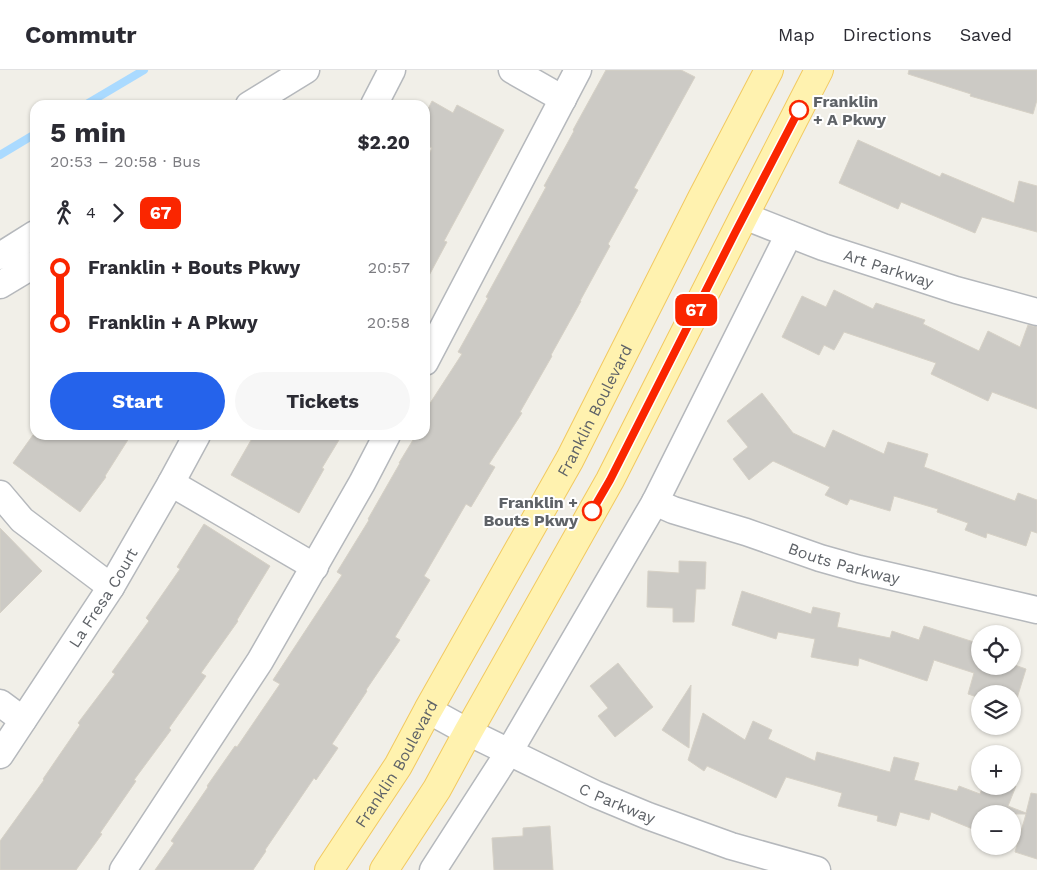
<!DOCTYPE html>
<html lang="en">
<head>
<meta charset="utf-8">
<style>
  body { margin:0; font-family:"Work Sans",sans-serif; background:#f7f7f7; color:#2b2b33; height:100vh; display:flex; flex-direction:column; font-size:19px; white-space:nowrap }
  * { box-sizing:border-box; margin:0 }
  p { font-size:16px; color:#7c7c81 }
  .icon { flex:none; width:28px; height:28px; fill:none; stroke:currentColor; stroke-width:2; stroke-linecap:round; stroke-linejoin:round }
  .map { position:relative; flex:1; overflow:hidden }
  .panel { position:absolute; left:30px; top:30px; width:400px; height:340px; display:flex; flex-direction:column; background:#fff; border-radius:15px; box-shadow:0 1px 4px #0004 }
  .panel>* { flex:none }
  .badge { padding:0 10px; border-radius:8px; font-size:18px; line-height:32px }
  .fabs { position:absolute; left:971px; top:555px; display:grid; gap:10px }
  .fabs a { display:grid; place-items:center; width:50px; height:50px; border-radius:50%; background:#fff; box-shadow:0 1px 4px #0004; font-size:25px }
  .map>.badge { position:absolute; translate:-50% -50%; box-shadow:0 0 0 2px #fff }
  .legs { display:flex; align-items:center; gap:8px; height:55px; padding:0 20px; font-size:16px }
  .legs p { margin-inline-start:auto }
  .headline { display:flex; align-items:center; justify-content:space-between; height:85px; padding:0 20px }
  h1 { font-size:28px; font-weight:700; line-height:38px }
  .button { display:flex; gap:10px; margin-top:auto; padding:10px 20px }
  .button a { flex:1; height:58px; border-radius:30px; background:#2563eb; color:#fff; font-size:20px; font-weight:700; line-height:58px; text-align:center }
  .button a+a { background:#f7f7f7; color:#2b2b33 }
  ul { padding:0 20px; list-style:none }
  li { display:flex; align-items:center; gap:18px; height:55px; font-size:19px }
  li i { display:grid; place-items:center; width:8px; height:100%; margin:0 6px; background:currentColor }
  li i::after { content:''; width:12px; height:12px; margin:-6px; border:4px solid; border-radius:50%; background:#fff }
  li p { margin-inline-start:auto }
  li:first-child i { background:linear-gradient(#0000 50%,currentColor 0) }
  li:last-child i { background:linear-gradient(currentColor 50%,#0000 0) }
  header { display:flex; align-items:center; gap:30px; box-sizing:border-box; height:70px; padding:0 25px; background:#fff; border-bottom:1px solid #e1e1e2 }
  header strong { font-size:24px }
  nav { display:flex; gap:28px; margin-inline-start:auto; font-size:18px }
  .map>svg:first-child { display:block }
</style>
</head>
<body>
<header>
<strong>Commutr</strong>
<nav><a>Map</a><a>Directions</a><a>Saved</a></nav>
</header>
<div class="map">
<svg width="1037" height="800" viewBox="0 0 1037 800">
  <rect width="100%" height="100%" fill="#f1efe8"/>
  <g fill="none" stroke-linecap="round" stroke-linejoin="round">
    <g stroke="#aadaff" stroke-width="8">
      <path d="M85,35L144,0"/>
      <path d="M0,85L35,64"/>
    </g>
  </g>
  <g fill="#cccac5" stroke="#d6d1c6">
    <path d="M606,0H681L695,7L634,118L638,120L608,174L610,176L580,231H581L551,285L552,286L520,342L522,343L489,394L495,397L471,437L466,434L424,506L430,510L395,567L400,570L366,620L367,621L332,674L338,678L316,710L314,708L265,780L266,781L253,800H155L174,773L171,771L208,717L207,716L235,676L237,677L280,614L273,610L342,505L337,502L369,450L368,449L400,393H399L416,365H425V341L462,284L458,282L488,228L486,227L546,117L544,116L574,61L573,60Z"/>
    <path d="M909,0H1037V30L1033,44L970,26L971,24L908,4Z"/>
    <path d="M432,31L453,43L457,35L504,60L444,171L447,172L425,213V93L432,78L425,74V45Z"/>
    <path d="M858,70L940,107L942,103L1014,133L1019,111L1037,116V162L982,147L975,163L901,132L898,139L839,113Z"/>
    <path d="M834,220L873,239L876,233L925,250L923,254L979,281L988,261L1020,277L1028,255L1037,257V339L992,322L988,331L931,304L936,293L844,262L834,280L824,275L819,285L782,267L802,226L826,237Z"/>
    <path d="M762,323L793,363L825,378L833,360L884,384L888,372L928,384L924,397L1015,431L1018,423L1037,430V463L1031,461L1026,476L987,463L986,468L965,460L968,453L937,442L938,439L894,426L890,441L850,429L847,435L825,425L830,417L773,391L749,410L733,389L748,377L727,351Z"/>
    <path d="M33,365H131L105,406L106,407L80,442L13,393Z"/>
    <path d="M254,365H342L322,398L324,399L299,443L231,405Z"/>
    <path d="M204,454L270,496L237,550L238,551L201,603L206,606L169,658L171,660L134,710L136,711L100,763L102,764L76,800H0V771L44,710L43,709L80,655L78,653L115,604L112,602L149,551L146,548L180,499L177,497Z"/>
    <path d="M0,458L42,501L0,543Z"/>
    <path d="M679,491L706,492L705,519H696L694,552H673V538L647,537L648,501L679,503Z"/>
    <path d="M742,521L811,544L813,537L840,543L837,557L890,568L892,561L919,570L924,556L980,574V596H1012V594L1026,599L1014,638L1012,637V624H980V628L968,624L974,603L940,592L934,590L927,611L859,588L858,596L811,587L815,569L778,562L776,569L732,555Z"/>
    <path d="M618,593L653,637L615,667L598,646L608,638L590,616Z"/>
    <path d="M691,615L689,678L662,660Z"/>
    <path d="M703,643L745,670L753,651L772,660L768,669L815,691L817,682L890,702L894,687L919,693L914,710L957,721L959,716L980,724L983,716H1016L1008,736L1026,743L1031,723L1037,724V789L1015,782L1026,744H980V762L931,742L929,750L900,742L896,756L877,751L878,746L838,736L842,723L786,707L776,728L707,696L704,701L688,690Z"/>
    <path d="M550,756L553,800H494L492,768L523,766V758Z"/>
  </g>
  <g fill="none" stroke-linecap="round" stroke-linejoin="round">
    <defs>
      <g id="minor">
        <path d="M512,0L563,29"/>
        <path d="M249,35L306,0"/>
        <path d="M374,35L392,0"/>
        <path id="s1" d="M744,146L823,177L956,220L1037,242"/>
        <path d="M0,186L35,164"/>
        <path d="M0,215L35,194"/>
        <path d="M425,292L578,0"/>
        <path d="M171,413L315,497"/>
        <path d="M0,424L22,450L111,517"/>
        <path id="s2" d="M655,432L673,440L746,462L820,488L859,499L1037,540"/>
        <path d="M0,633L23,650"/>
        <path id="s3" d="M428,640L468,662L509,682L595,724L648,746L731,776L817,800"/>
        <path id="s4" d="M0,685L111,517L171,413L197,365"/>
        <path d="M123,800L260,591L362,413L387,365"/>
        <path d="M433,800L509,682L655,432L789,164"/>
      </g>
      <g id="major">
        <path id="s5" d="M329,800L398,696L428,640L570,389L702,128L769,0"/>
        <path d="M384,800L437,719L468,662L610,410L744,146L819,0"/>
      </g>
    </defs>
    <use href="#minor" stroke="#b5b8bc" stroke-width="29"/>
    <use href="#major" stroke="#f2c960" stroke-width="30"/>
    <use href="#minor" stroke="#fff" stroke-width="26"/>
    <use href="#major" stroke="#fff2af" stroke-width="28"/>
  </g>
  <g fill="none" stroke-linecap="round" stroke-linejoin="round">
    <defs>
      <path id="line-1" d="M592,441L610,410L735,163L799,40"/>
    </defs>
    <use href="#line-1" stroke="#fff" stroke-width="11"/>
    <use href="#line-1" stroke="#fa2600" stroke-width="8"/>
  </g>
  <g fill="#fff" stroke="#fa2600" stroke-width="2.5">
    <circle cx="799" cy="40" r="9"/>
    <circle cx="592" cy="441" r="9"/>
  </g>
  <g text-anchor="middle" stroke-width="4" stroke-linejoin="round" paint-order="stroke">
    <g font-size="16" font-weight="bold" fill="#5f6368" stroke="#fff" text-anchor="start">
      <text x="813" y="37">Franklin<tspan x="813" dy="18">+ A Pkwy</tspan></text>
      <text x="578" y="438" text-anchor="end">Franklin +<tspan x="578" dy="18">Bouts Pkwy</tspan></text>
    </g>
    <g font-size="16" fill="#5f6368" stroke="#fff">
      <text dy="6" stroke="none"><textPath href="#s1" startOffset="154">Art Parkway</textPath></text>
      <text dy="6" stroke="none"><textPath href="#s5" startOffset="531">Franklin Boulevard</textPath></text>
      <text dy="6" stroke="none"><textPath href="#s2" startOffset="199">Bouts Parkway</textPath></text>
      <text dy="6" stroke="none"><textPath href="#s4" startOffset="188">La Fresa Court</textPath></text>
      <text dy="6" stroke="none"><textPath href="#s5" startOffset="126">Franklin Boulevard</textPath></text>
      <text dy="6" stroke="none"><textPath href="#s3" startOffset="211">C Parkway</textPath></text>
    </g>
  </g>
</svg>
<div class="fabs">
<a><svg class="icon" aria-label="locate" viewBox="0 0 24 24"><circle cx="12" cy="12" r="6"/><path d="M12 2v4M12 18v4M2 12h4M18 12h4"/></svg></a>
<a><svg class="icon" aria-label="layers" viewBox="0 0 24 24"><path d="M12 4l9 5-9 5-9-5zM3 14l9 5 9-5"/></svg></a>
<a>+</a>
<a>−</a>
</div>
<b class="badge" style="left:696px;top:240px;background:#fa2600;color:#fff">67</b>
<section class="panel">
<div class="headline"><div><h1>5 min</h1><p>20:53 – 20:58 · Bus</p></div><b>$2.20</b></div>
<div class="legs"><svg class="icon" aria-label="walk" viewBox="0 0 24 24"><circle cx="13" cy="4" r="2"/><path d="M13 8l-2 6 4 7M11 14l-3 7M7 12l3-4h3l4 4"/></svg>4<svg class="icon" aria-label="forward" viewBox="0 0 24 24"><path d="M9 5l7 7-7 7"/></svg><b class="badge" style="background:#fa2600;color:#fff">67</b></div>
<ul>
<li><i style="color:#fa2600"></i><b>Franklin + Bouts Pkwy</b><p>20:57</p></li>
<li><i style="color:#fa2600"></i><b>Franklin + A Pkwy</b><p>20:58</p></li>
</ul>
<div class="button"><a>Start</a><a>Tickets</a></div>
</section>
</div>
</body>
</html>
